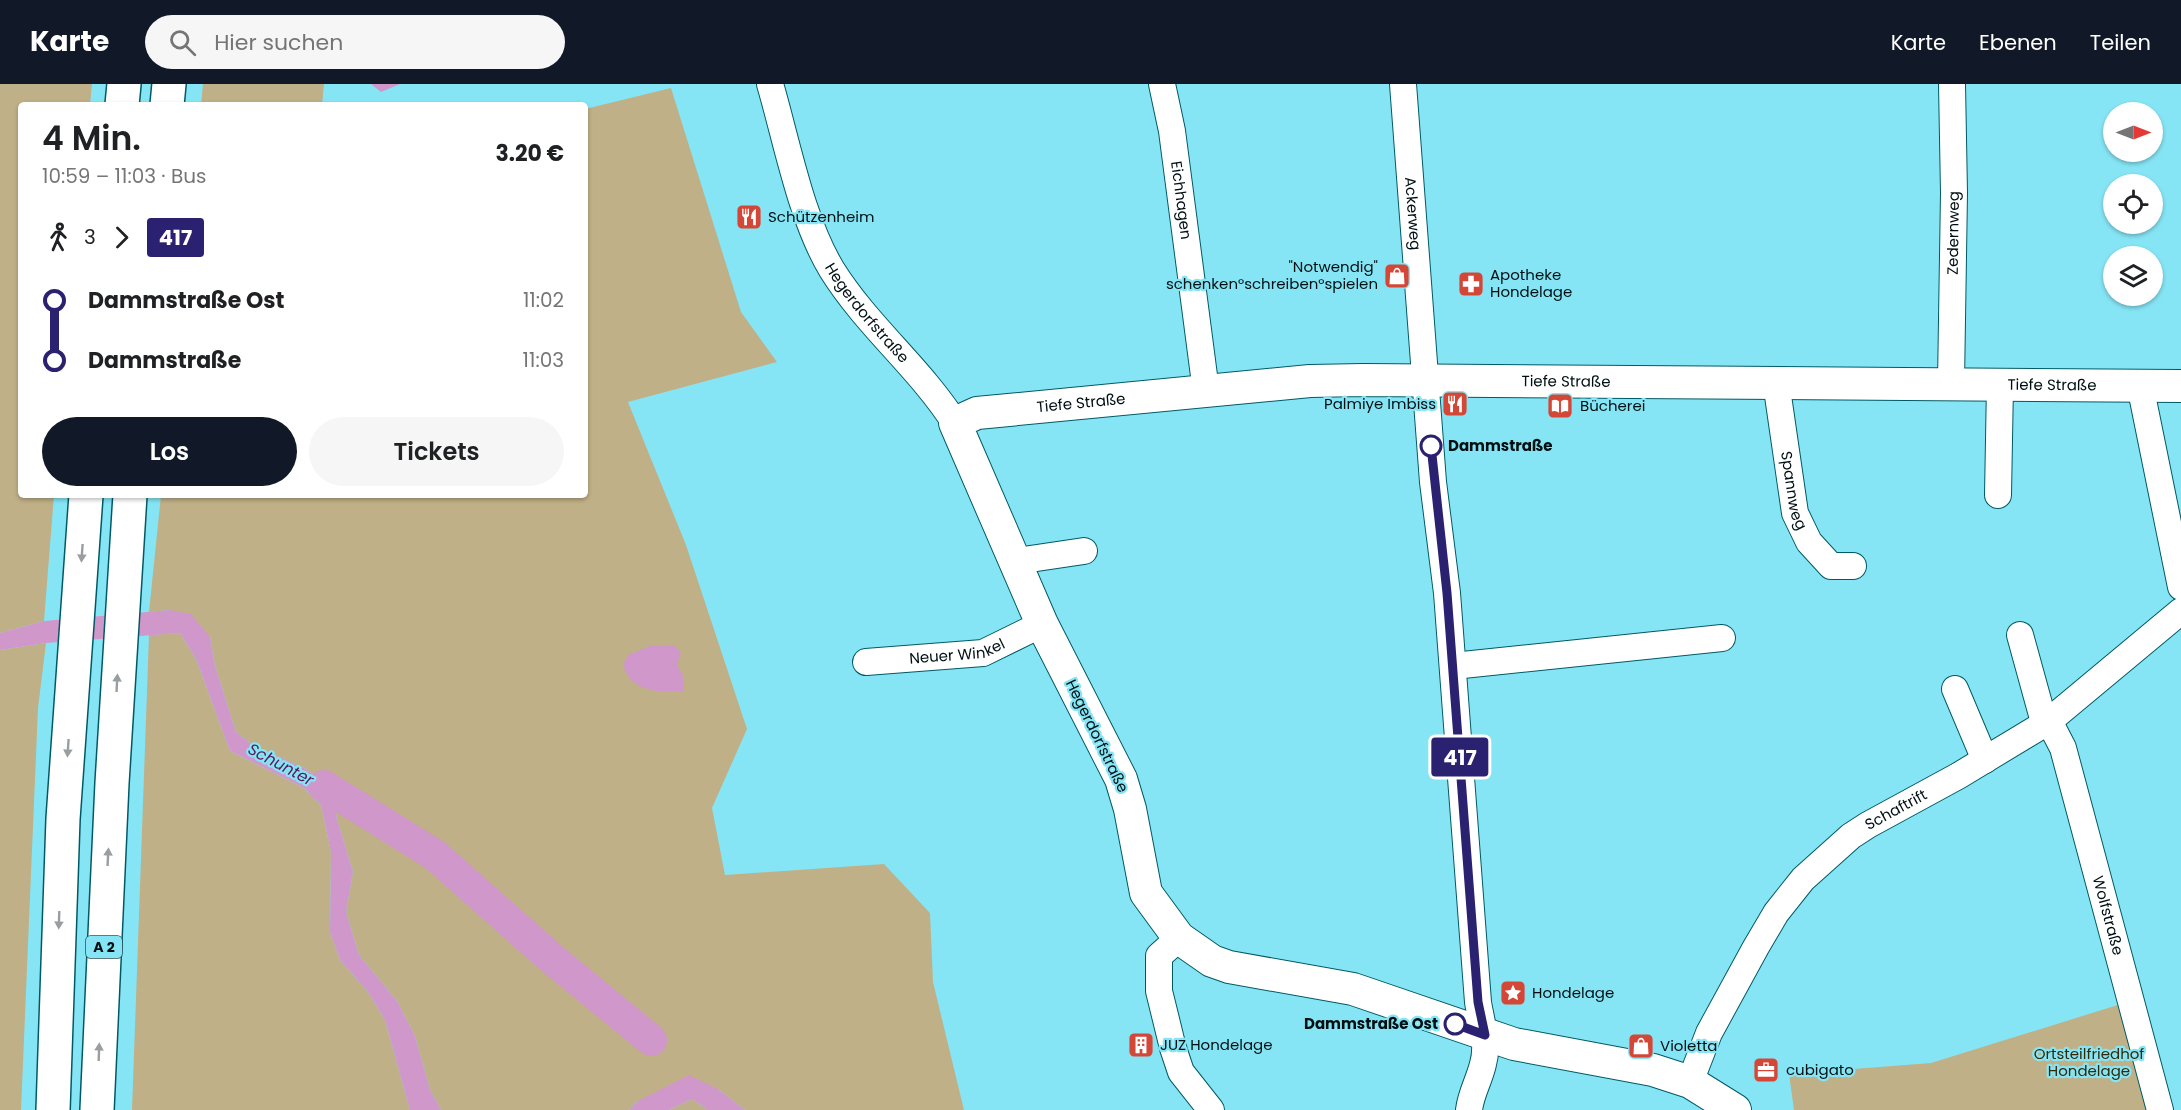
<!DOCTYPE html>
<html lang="de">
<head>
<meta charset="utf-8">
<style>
  body { margin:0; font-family:Poppins,sans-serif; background:#f6f6f6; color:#202124; height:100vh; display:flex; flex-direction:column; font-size:22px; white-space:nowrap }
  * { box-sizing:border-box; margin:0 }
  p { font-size:20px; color:#757577 }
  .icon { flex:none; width:33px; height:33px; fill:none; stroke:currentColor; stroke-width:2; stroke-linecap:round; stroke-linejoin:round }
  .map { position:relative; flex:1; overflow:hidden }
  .sheet { position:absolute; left:18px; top:18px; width:570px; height:396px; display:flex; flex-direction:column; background:#fff; border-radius:6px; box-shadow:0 2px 4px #0004 }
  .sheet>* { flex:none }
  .badge { padding:0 12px; border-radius:4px; font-size:21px; line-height:39px }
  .needle { width:39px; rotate:90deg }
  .tools { position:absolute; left:2103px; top:18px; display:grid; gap:12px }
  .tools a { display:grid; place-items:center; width:60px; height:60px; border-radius:50%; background:#fff; box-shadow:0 2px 4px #0004; font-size:30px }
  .map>.badge { position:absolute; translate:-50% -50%; box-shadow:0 0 0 3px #fff }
  .legs { display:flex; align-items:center; gap:9px; height:66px; padding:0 24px; font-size:20px }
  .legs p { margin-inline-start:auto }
  .overview { display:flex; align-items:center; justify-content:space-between; height:102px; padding:0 24px }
  h1 { font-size:33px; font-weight:600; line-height:45px }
  .button { display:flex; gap:12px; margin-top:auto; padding:12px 24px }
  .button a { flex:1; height:69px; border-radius:36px; background:#111827; color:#fff; font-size:24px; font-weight:600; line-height:69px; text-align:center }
  .button a+a { background:#f6f6f6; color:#202124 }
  ul { padding:0 24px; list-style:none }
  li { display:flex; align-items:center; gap:21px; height:60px; font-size:22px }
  li i { display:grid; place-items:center; width:9px; height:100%; margin:0 8px; background:currentColor }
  li i::after { content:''; width:15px; height:15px; margin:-8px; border:4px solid; border-radius:50%; background:#fff }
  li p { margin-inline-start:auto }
  li:first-child i { background:linear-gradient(#0000 50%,currentColor 0) }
  li:last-child i { background:linear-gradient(currentColor 50%,#0000 0) }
  header { display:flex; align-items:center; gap:36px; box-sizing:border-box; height:84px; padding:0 30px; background:#111827; color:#fff }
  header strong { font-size:28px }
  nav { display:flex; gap:33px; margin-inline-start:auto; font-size:21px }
  .search { width:420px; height:54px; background:#f6f6f6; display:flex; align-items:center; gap:15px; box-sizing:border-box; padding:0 21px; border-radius:33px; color:#757577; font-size:22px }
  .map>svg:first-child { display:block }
</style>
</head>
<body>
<header>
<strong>Karte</strong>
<div class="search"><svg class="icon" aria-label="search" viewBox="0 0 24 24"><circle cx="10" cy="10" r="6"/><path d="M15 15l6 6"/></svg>Hier suchen</div>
<nav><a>Karte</a><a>Ebenen</a><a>Teilen</a></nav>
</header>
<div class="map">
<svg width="2181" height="1026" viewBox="0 0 2181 1026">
  <rect width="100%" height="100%" fill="#86e5f5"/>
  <g fill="#c0b087">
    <path d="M0,0H92L90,21H21V411H54L44,537L0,549Z"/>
    <path d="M203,0H324L322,21H201Z"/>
    <path d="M671,4L741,228L777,278L628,318L686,461L747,645L712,724L725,791L884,780L930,829L933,898L964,1026H745L718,1005L638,1017L629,1026H441L430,1006L415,952L397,917L359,871L346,828L353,788L337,735L331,702L304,684L253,661L236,648L215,582L210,553L170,526L149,528L161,411H585V25Z"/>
    <path d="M180,549L196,575L230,667L304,704L321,721L331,768L330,848L340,876L368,908L385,936L410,1026H132L149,551Z"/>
    <path d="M46,559L38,624L21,1026H0V566Z"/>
    <path d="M2121,920L2151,1026H1794L1789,990L1931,979Z"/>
    <path d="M692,1015L708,1026H669Z"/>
  </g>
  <g fill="#cf97ca">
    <path d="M371,0H400L381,8Z"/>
    <path d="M170,526L191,530L210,553L215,582L236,648L253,661L304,684L331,702L337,735L353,788L346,828L359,871L397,917L415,952L430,1006L441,1026H410L385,936L368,908L340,876L330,848L331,768L321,721L304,704L230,667L196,575L180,549L46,559L0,566V549L44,537Z"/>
    <path d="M652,561H674L681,569L677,580L683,592L684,607C658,608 632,609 623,581L628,571Z"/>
    <path d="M689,991L718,1005L745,1026H708L692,1015L669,1026H629L638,1017Z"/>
  </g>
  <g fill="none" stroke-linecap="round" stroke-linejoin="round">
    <path stroke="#cf97ca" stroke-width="32" d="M324,702L435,771L550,873L651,956"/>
    <defs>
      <g id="minor">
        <path id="s1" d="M770,0C787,58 801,135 832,186C867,242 920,284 955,339"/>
        <path id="s2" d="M1162,0L1172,47L1206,307"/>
        <path id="s3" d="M1403,0L1433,398L1447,509L1478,918C1481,938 1489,960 1483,980C1479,997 1471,1009 1469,1026"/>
        <path id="s4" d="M1776,298L1795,429L1809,458L1831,482H1853"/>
        <path id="s5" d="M1951,299L1954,109L1952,0"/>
        <path d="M2140,301L2181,503"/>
        <path d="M1998,411L2000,300"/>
        <path d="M1016,481L1030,475L1084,467"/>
        <path id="s6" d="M2020,551L2042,631L2049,637L2063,664L2160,1026"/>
        <path id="s7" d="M866,578L983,569L1042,540"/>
        <path d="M1453,582L1722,554"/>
        <path d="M1955,605L1985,676"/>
        <path d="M1179,854L1159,872V907L1173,964L1181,988L1211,1026"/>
        <path id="s8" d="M1690,998L1709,949L1756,863L1776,829L1803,795L1851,752L1868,741L1958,692L2049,637L2181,527"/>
      </g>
      <g id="major">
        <path id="s9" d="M1735,1026L1690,998L1653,986L1514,960L1353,905L1229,883L1212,877L1179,854L1146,809L1130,725L1121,695L1042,540L955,339L977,329L1310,297L1363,296L2181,302"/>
      </g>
      <g id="highway">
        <path d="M122,21L124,0"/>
        <path d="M167,21L169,0"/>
        <path d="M53,1026L63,735L86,411"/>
        <path d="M97,1026L112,699L130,411"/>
      </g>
    </defs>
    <use href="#minor" stroke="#005a65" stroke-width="28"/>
    <use href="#major" stroke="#005a65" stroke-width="34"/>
    <use href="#highway" stroke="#005a65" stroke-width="36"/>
    <use href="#minor" stroke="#fff" stroke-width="26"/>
    <use href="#major" stroke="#fff" stroke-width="32"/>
    <use href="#highway" stroke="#fff" stroke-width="33"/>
  </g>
  <defs><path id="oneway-solid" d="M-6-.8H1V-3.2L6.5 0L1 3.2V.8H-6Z" transform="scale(1.5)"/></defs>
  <g fill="#999fa0">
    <use href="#oneway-solid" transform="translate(82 469) rotate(94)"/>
    <use href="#oneway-solid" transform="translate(117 599) rotate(-87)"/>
    <use href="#oneway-solid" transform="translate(68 664) rotate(94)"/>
    <use href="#oneway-solid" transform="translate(108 773) rotate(-87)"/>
    <use href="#oneway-solid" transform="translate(59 836) rotate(92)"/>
    <use href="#oneway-solid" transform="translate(99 968) rotate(-88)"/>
  </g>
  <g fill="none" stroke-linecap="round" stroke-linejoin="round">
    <defs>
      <path id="line-1" d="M1431,362L1447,509L1478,918L1485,951L1455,940"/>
    </defs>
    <use href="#line-1" stroke="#fff" stroke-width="14"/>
    <use href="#line-1" stroke="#2b2171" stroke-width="9"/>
  </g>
  <defs>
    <symbol id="restaurant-square" viewBox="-11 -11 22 22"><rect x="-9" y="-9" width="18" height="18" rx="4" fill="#d44737" stroke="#86e5f5"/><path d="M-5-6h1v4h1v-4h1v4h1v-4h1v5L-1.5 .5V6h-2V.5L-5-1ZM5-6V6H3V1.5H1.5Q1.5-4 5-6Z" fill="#fff"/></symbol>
    <symbol id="shop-square" viewBox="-11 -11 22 22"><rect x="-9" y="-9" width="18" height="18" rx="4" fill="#d44737" stroke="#86e5f5"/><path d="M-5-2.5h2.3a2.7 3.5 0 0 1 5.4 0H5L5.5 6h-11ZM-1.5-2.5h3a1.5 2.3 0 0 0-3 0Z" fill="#fff"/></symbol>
    <symbol id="pharmacy-square" viewBox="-11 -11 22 22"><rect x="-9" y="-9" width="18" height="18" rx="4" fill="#d44737" stroke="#86e5f5"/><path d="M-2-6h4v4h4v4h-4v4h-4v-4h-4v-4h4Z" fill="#fff"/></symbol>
    <symbol id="library-square" viewBox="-11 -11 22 22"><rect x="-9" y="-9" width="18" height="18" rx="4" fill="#d44737" stroke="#86e5f5"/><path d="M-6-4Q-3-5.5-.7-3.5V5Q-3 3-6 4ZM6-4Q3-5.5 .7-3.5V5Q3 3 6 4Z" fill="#fff"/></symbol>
    <symbol id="sight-square" viewBox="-11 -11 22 22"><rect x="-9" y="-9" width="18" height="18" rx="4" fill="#d44737" stroke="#86e5f5"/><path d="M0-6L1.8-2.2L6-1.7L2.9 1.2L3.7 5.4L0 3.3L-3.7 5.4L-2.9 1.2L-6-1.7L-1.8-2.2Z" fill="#fff"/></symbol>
    <symbol id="building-square" viewBox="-11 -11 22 22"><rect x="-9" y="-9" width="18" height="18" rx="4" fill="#d44737" stroke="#86e5f5"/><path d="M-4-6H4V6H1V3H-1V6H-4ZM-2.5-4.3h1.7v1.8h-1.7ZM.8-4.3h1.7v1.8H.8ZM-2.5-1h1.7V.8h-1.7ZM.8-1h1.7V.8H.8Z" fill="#fff"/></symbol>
    <symbol id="office-square" viewBox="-11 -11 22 22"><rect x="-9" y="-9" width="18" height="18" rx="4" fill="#d44737" stroke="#86e5f5"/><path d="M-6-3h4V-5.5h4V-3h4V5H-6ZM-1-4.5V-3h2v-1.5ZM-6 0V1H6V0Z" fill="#fff"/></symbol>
  </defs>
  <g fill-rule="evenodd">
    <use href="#restaurant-square" x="734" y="118" width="30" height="30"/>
    <use href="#shop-square" x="1382" y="177" width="30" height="30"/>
    <use href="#pharmacy-square" x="1456" y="185" width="30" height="30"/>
    <use href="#restaurant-square" x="1440" y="305" width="30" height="30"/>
    <use href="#library-square" x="1545" y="307" width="30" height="30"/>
    <use href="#sight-square" x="1498" y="894" width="30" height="30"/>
    <use href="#building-square" x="1126" y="946" width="30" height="30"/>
    <use href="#shop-square" x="1626" y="947" width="30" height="30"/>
    <use href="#office-square" x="1751" y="971" width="30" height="30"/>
  </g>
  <g fill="#fff" stroke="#2b2171" stroke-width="3">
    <circle cx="1431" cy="362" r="10"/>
    <circle cx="1455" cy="940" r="10"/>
  </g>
  <g text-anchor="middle" stroke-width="4.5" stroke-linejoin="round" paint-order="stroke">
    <rect fill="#86e5f5" stroke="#284f56" stroke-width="1.5" x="86" y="852" width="36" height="22" rx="4.5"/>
    <g font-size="14" font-weight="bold" fill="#000f12">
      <text x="104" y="868">A 2</text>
    </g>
    <g font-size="15" fill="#000f12" stroke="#86e5f5">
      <text dy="5" stroke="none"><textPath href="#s2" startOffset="118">Eichhagen</textPath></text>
      <text dy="5" stroke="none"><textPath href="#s3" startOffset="130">Ackerweg</textPath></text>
      <text dy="5" stroke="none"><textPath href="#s5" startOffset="150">Zedernweg</textPath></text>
      <text dy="5" stroke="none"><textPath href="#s1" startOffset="252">Hegerdorfstraße</textPath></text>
      <text dy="5" stroke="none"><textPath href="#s9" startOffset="1768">Tiefe Straße</textPath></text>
      <text dy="5" stroke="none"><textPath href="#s9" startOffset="2254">Tiefe Straße</textPath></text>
      <text dy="5" stroke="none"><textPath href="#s9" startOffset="1282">Tiefe Straße</textPath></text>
      <text dy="5" stroke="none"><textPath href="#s4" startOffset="110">Spannweg</textPath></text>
      <text dy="5" stroke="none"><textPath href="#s7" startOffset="92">Neuer Winkel</textPath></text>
      <text transform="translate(1097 652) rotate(64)" y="5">Hegerdorfstraße</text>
      <text dy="5" stroke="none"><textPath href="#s8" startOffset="350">Schaftrift</textPath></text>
      <text dy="5" stroke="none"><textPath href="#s6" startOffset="296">Wolfstraße</textPath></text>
    </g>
    <g font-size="15" fill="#000f12" stroke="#86e5f5" text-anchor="start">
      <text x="768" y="138">Schützenheim</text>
      <text x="1378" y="188" text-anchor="end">"Notwendig"<tspan x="1378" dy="17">schenken°schreiben°spielen</tspan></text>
      <text x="1490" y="196">Apotheke<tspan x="1490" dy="17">Hondelage</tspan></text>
      <text x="1436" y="325" text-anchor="end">Palmiye Imbiss</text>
      <text x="1580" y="327">Bücherei</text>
      <text x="1532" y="914">Hondelage</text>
      <text x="1160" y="966">JUZ Hondelage</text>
      <text x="1660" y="967">Violetta</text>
      <text x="1786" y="991">cubigato</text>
    </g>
    <g font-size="15" font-weight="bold" fill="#000f12" stroke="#86e5f5" text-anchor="start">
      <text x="1448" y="367">Dammstraße</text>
      <text x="1438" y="945" text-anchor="end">Dammstraße Ost</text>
    </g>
    <g font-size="15" fill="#332807" stroke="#86e5f5">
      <text x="2089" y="975">Ortsteilfriedhof<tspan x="2089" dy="17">Hondelage</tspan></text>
    </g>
    <g font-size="16" font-style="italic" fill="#5b1858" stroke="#86e5f5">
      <text transform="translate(281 680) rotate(28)" y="6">Schunter</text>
    </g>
  </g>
</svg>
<div class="tools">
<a><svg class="needle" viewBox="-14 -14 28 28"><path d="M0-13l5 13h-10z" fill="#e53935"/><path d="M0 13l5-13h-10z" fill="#757577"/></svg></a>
<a><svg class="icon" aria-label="locate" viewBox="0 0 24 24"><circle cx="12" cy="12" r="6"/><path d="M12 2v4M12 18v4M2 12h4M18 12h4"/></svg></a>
<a><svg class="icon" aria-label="layers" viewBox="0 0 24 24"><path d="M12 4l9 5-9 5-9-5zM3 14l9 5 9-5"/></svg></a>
</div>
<b class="badge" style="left:1460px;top:673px;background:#2b2171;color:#fff">417</b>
<section class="sheet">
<div class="overview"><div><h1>4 Min.</h1><p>10:59 – 11:03 · Bus</p></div><b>3.20 €</b></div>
<div class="legs"><svg class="icon" aria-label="walk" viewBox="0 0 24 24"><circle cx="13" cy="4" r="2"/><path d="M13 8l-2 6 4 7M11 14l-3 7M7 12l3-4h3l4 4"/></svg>3<svg class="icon" aria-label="forward" viewBox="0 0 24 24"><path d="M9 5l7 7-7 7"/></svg><b class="badge" style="background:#2b2171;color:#fff">417</b></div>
<ul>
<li><i style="color:#2b2171"></i><b>Dammstraße Ost</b><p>11:02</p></li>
<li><i style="color:#2b2171"></i><b>Dammstraße</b><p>11:03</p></li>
</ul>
<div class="button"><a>Los</a><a>Tickets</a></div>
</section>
</div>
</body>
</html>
